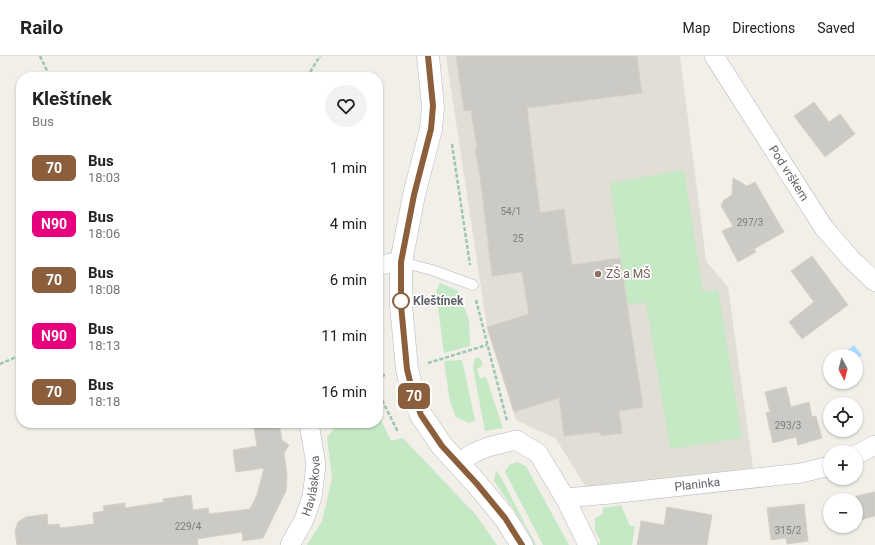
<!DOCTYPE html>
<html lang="en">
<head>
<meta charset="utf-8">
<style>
  body { margin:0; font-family:Roboto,sans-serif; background:#f2f2f2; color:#222; height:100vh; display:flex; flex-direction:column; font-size:15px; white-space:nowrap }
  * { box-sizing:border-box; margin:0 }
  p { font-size:13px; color:#767676 }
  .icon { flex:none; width:22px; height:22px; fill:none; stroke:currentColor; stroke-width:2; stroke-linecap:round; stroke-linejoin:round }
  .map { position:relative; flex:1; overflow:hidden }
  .details { position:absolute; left:16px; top:16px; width:367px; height:356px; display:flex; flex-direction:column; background:#fff; border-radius:16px; box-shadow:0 1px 3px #0004 }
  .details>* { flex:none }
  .badge { padding:0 8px; border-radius:6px; font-size:14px; line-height:26px }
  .needle { width:26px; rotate:173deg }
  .tools { position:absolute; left:823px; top:293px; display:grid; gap:8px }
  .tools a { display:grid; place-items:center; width:40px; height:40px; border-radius:50%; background:#fff; box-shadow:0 1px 3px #0004; font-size:20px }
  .map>.badge { position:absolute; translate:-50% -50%; box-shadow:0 0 0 2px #fff }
  .round { display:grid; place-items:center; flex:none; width:42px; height:42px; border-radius:21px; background:#f2f2f2 }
  .headline { display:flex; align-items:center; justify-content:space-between; height:68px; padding:0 16px }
  h1 { font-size:19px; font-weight:700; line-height:30px }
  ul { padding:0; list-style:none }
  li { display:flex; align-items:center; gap:12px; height:56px; padding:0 16px }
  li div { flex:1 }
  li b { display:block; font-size:15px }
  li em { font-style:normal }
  li .badge { min-width:44px; font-weight:700; text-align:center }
  header { display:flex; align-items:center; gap:24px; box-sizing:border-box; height:56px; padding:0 20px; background:#fff; border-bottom:1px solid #e0e0e0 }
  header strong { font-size:19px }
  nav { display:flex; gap:22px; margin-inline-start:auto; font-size:14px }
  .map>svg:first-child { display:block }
</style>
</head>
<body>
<header>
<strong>Railo</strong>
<nav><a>Map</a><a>Directions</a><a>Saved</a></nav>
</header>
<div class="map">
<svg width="875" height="489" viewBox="0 0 875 489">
  <rect width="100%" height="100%" fill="#f1efe8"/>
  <path fill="#e1ded6" d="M446,0H680L706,205L728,231L753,412L586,431L556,383L516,364L496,299L494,295L493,288L487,271Z"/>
  <g fill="#c5e8c5">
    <path d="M684,114L703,236L718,234L742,382L670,393L646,246L627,249L610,127Z"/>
    <path d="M440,227L457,234L469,264L470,290L444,297L436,236Z"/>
    <path d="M475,302H480L483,309L477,313L480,322L486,321L503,372L485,375L473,312Z"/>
    <path d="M462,304L475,364L469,367L456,361L450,346L444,305Z"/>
    <path d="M381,364L391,385L403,382L476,459L497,489H307L322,465L332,422L327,382L338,367H378V365Z"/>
    <path d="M517,406L526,410L569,489H543L505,416L509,409Z"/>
    <path d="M496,414L503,425L536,489H534L525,470L494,425Z"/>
    <path d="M621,449L630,470H635L632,489H597L601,486L595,475V462L603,458V452Z"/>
  </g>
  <path fill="#aadaff" d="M854,289L862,299L856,304V300H840Z"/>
  <g fill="#cccac5" stroke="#d6d1c6">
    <path d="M456,0H637L642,37L527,52L540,157L564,153L572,209L620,202L643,351L619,355L622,377L601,380L600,376L564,380L559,342L514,356L487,271L529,258L522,216L492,220L480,121L475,93H477L471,54L464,55Z"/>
    <path d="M814,46L829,66L840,58L855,78L825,101L794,60Z"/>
    <path d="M733,122L747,130L755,126L784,176L754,193L756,196L738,206L722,175L733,170L721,150L724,144L732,139Z"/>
    <path d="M812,200L848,249L802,283L789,266L814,246L791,215Z"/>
    <path d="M786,331L791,351L809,346L812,361L816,360L822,382L798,389L796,381L773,387L766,357L770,356L765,336Z"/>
    <path d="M253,367H279L282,384L289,389L284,397L287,419L286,435L263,482L243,485L242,476L197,483L198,489H17L15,475L18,466L26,461L47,458L48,469L59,468L60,472L94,468L93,457L104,455L103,450L125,447V452L164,446L163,443L191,439L193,454L208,452L209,458L250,453L257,439L264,412L236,416L233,394L257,390Z"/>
    <path d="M875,436V460L856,465V440Z"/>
    <path d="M804,448L808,485L787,488L786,482L771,484L767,452Z"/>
    <path d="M667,451L712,459L707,489H637L641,465L664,469Z"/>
  </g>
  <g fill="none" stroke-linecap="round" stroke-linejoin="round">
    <defs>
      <path id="service" d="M401,206L432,214L473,229"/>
      <g id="minor">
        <path id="s1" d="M714,0L824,172L852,204L875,226"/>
        <path d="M378,209L401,206"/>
        <path d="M856,399L875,389"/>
        <path d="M458,408L473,397L488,391L516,384L538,397L565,442L588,489"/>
        <path id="s2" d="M565,442L610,438L801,417L830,410"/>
        <path id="s3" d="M290,489L304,464L312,441L316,409L309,367"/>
      </g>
      <path id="tertiary" d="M428,0L433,51L431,73L414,139L401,206V249L407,313L413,338L421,359L442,390L477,428L505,462L522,489"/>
    </defs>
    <use href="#service" stroke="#b5b8bc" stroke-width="11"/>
    <use href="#minor" stroke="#b5b8bc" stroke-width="20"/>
    <use href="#tertiary" stroke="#b5b8bc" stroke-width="23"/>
    <g stroke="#9cc7a9" stroke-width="2.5" stroke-dasharray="4 2" stroke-linecap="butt">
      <path d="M40,0L50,21"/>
      <path d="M307,21L320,0"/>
      <path d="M452,88L470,209"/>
      <path d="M476,244L507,365"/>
      <path d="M428,307L487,289"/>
      <path d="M0,308L21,299"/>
      <path d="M385,319L379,321L381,342L398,376"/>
    </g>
    <use href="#service" stroke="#fff" stroke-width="10"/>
    <use href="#minor" stroke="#fff" stroke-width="19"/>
    <use href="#tertiary" stroke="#fff" stroke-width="22"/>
  </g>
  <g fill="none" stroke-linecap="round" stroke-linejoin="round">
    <defs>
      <path id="line" d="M428,0L433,50L431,73L414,139L401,206V249L407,313L413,338L421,359L442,390L477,428L505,462L522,489"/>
    </defs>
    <use href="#line" stroke="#fff" stroke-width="9"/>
    <use href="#line" stroke="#8b5e3c" stroke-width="6"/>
  </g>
  <circle fill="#8d6e63" stroke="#fff" stroke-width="1.5" cx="598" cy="218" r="4"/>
  <circle fill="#fff" stroke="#8b5e3c" stroke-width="2" cx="401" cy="245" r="8"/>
  <g text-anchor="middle" stroke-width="3.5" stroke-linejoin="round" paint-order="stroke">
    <g font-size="10" fill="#7a7d7f">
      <text x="511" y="159">54/1</text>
      <text x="750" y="170">297/3</text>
      <text x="518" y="186">25</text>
      <text x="788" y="373">293/3</text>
      <text x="188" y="474">229/4</text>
      <text x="788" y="478">315/2</text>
    </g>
    <g font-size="12" fill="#5f6368" stroke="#fff">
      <text dy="4" stroke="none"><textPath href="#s1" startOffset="139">Pod vrškem</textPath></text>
      <text dy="4" stroke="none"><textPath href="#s2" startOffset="133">Planinka</textPath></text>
      <text dy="4" stroke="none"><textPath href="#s3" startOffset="64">Havláskova</textPath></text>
    </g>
    <g font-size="12" fill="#785e54" stroke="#fff" text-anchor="start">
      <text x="606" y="222">ZŠ a MŠ</text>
    </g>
    <g font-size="12" font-weight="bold" fill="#5f6368" stroke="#fff" text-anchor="start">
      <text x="413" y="249">Kleštínek</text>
    </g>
  </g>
</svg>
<div class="tools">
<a><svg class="needle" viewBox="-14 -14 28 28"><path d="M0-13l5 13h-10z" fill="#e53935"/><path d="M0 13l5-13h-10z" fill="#767676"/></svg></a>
<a><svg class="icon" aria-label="locate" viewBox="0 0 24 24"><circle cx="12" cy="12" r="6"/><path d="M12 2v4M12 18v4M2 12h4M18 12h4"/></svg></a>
<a>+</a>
<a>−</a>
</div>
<b class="badge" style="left:414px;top:340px;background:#8b5e3c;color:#fff">70</b>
<section class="details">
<div class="headline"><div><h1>Kleštínek</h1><p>Bus</p></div><a class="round"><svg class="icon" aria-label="heart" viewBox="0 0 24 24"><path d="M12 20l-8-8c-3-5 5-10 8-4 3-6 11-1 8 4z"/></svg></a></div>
<ul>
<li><span class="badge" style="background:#8b5e3c;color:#fff">70</span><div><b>Bus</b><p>18:03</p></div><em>1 min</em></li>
<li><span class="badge" style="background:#e6007e;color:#fff">N90</span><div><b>Bus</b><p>18:06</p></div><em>4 min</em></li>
<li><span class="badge" style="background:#8b5e3c;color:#fff">70</span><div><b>Bus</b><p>18:08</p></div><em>6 min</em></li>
<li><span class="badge" style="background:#e6007e;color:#fff">N90</span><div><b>Bus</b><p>18:13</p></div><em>11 min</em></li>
<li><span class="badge" style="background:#8b5e3c;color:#fff">70</span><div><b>Bus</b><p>18:18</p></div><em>16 min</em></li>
</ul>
</section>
</div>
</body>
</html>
